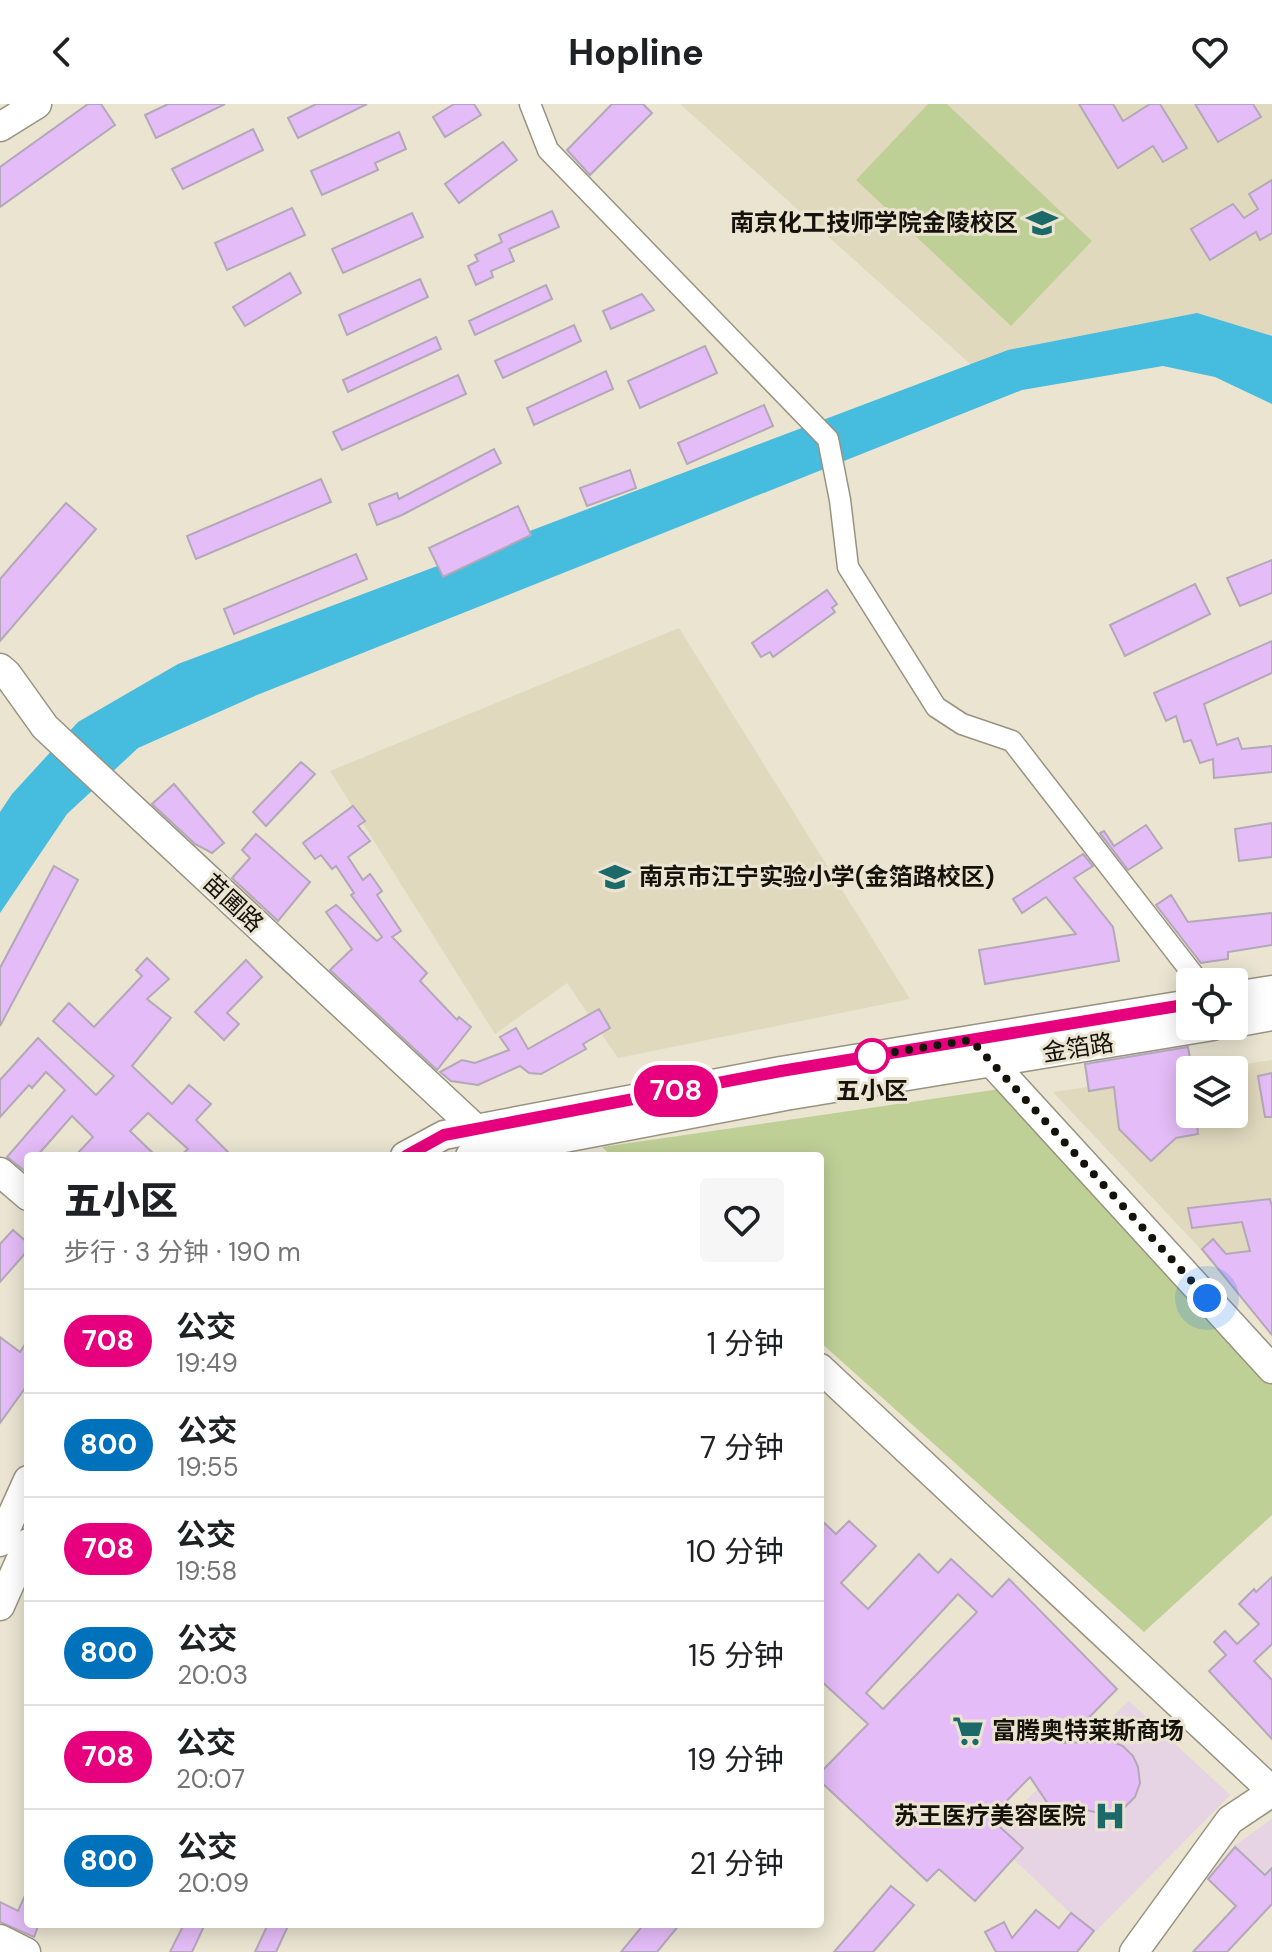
<!DOCTYPE html>
<html lang="zh">
<head>
<meta charset="utf-8">
<style>
  body { margin:0; font-family:"DM Sans","Noto Sans SC",sans-serif; background:#f6f6f6; color:#202124; height:100vh; display:flex; flex-direction:column; font-size:30px; white-space:nowrap }
  * { box-sizing:border-box; margin:0 }
  p { font-size:26px; color:#757577 }
  .icon { flex:none; width:44px; height:44px; fill:none; stroke:currentColor; stroke-width:2; stroke-linecap:round; stroke-linejoin:round }
  .map { position:relative; flex:1; overflow:hidden }
  .details { position:absolute; left:24px; top:1048px; width:800px; height:776px; display:flex; flex-direction:column; background:#fff; border-radius:8px; box-shadow:0 4px 20px #0003 }
  .details>* { flex:none }
  .badge { padding:0 16px; border-radius:26px; font-size:28px; line-height:52px }
  .controls { position:absolute; left:1176px; top:864px; display:grid; gap:16px }
  .controls a { display:grid; place-items:center; width:72px; height:72px; border-radius:8px; background:#fff; box-shadow:0 4px 20px #0003; font-size:40px }
  .you { position:absolute; width:40px; height:40px; margin:-20px; border:6px solid #fff; border-radius:50%; background:#1a73e8; box-shadow:0 0 0 12px #1a73e833 }
  .map>.badge { position:absolute; translate:-50% -50%; box-shadow:0 0 0 4px #fff }
  .round { display:grid; place-items:center; flex:none; width:84px; height:84px; border-radius:8px; background:#f6f6f6 }
  .headline { display:flex; align-items:center; justify-content:space-between; height:136px; padding:0 40px }
  h1 { font-size:38px; font-weight:800; line-height:60px }
  ul { padding:0; list-style:none }
  li { display:flex; align-items:center; gap:24px; height:104px; padding:0 40px; border-top:2px solid #e0e0e0 }
  li div { flex:1 }
  li b { display:block; font-size:30px }
  li em { font-style:normal }
  li .badge { min-width:88px; font-weight:700; text-align:center }
  header { display:flex; justify-content:space-between; align-items:center; height:104px; padding:0 40px; background:#fff; font-size:36px; font-weight:800 }
  .map>svg:first-child { display:block }
</style>
</head>
<body>
<header><svg class="icon" aria-label="back" viewBox="0 0 24 24"><path d="M15 5l-7 7 7 7"/></svg>Hopline<svg class="icon" aria-label="heart" viewBox="0 0 24 24"><path d="M12 20l-8-8c-3-5 5-10 8-4 3-6 11-1 8 4z"/></svg></header>
<div class="map">
<svg width="1272" height="1848" viewBox="0 0 1272 1848">
  <rect width="100%" height="100%" fill="#eae4d1"/>
  <g fill="#e1d9be">
    <path d="M680,0H1272V256L1228,238L986,274Z"/>
    <path d="M679,524L910,895L618,954L567,879L495,930L330,667Z"/>
    <path d="M1272,956V1221L1053,988L1190,968V1010H1234V966H1203Z"/>
  </g>
  <g fill="#e6d3e4">
    <path d="M1129,1597L1230,1691L1093,1830L989,1732Z"/>
    <path d="M1272,1715V1774L1234,1742Z"/>
  </g>
  <g fill="#bfd096">
    <path d="M928,0H947L1092,137L1011,222L856,76Z"/>
    <path d="M1000,985L1272,1279V1411L1144,1528L820,1238V1052H612L602,1043Z"/>
  </g>
  <path fill="#46bcde" d="M1197,209L1272,232V300L1215,273L1163,262L1022,286L257,591L138,644L67,710L0,809V708L12,690L78,618L178,560L1008,246Z"/>
  <g fill="#e4bcf7" stroke="#b3a8b8" stroke-width="2" fill-rule="evenodd">
    <path d="M88,0H101L115,21L0,103V63Z"/>
    <path d="M168,0H225L156,34L145,11Z"/>
    <path d="M316,0H367L298,34L288,14Z"/>
    <path d="M454,0H474L481,11L445,33L433,13Z"/>
    <path d="M612,0H643L652,9L590,71L567,46Z"/>
    <path d="M1079,0H1113L1123,17L1150,0H1160L1187,44L1163,58L1153,42L1118,64Z"/>
    <path d="M1195,0H1253L1261,13L1218,38Z"/>
    <path d="M253,25L263,46L183,85L172,65Z"/>
    <path d="M399,28L406,45L375,59L378,66L322,91L311,67Z"/>
    <path d="M503,38L517,56L459,99L445,80Z"/>
    <path d="M1272,76V129L1260,136L1256,128L1210,156L1191,125L1233,100L1244,114L1258,105L1249,90Z"/>
    <path d="M292,104L305,131L227,166L215,139Z"/>
    <path d="M552,107L559,123L509,145L514,157L491,167L493,173L476,181L468,162L478,157L475,151L502,138L499,131Z"/>
    <path d="M412,109L423,133L343,169L332,145Z"/>
    <path d="M290,169L301,189L245,222L233,203Z"/>
    <path d="M420,175L428,193L347,231L339,211Z"/>
    <path d="M546,181L552,195L475,231L469,217Z"/>
    <path d="M642,190L654,206L611,225L603,207Z"/>
    <path d="M574,221L581,237L503,274L495,257Z"/>
    <path d="M436,233L441,245L348,288L343,276Z"/>
    <path d="M705,242L717,269L640,304L628,277Z"/>
    <path d="M606,267L613,285L534,321L527,304Z"/>
    <path d="M458,271L466,290L342,346L333,328Z"/>
    <path d="M764,301L773,322L687,360L678,339Z"/>
    <path d="M494,345L501,359L402,411L377,421L369,400L397,389L399,395Z"/>
    <path d="M630,366L636,384L587,402L580,384Z"/>
    <path d="M321,375L331,398L196,455L187,432Z"/>
    <path d="M66,399L96,425L0,537V475Z"/>
    <path d="M518,402L531,431L443,473L429,444Z"/>
    <path d="M356,450L367,475L234,530L224,505Z"/>
    <path d="M1272,456V489L1240,502L1227,474Z"/>
    <path d="M1195,480L1210,510L1125,552L1110,521Z"/>
    <path d="M827,486L837,500L832,504L835,508L773,553L770,548L761,553L752,539Z"/>
    <path d="M1272,537V569L1204,600L1217,641L1238,634L1242,645L1272,642V668L1214,674L1213,655L1200,659L1191,636L1184,638L1176,612L1166,617L1154,589Z"/>
    <path d="M301,658L315,670L266,722L253,708Z"/>
    <path d="M174,680L224,739L212,749L195,740L152,700Z"/>
    <path d="M353,702L365,717L358,722L370,737L348,753L363,776L370,770L382,787L377,791L401,827L392,833L427,869L420,877L457,916L459,913L471,923L437,966L330,866L352,845L326,808L336,801L377,837L382,833L351,791L354,789L336,762L332,765L321,751L315,755L303,739Z"/>
    <path d="M1272,719V753L1239,757L1235,725Z"/>
    <path d="M1146,721L1162,744L1128,766L1100,729L1104,727L1114,742Z"/>
    <path d="M256,730L310,778L278,817L232,774L250,754L242,746Z"/>
    <path d="M1083,750L1093,762L1074,774L1113,823L1119,857L985,880L979,846L1076,830L1046,793L1022,809L1013,795Z"/>
    <path d="M54,762L78,776L0,922V864Z"/>
    <path d="M1171,791L1188,818L1272,809V841L1228,848V855L1201,859L1156,801Z"/>
    <path d="M147,854L169,875L147,895L171,914L132,962L172,1000L189,981L211,1000L196,1016L232,1052H180L188,1045L148,1009L130,1027L156,1052H75L93,1033L72,1012L37,1052H28V1063L25,1067L7,1053L65,986L46,968L32,984L29,981L0,1013V976L38,934L96,991L114,972L53,917L69,899L94,923L142,872L136,866Z"/>
    <path d="M246,856L262,873L227,909L239,920L224,936L195,908Z"/>
    <path d="M599,905L610,924L583,940L586,945L541,970L529,969L520,962L478,981L451,977L440,968L462,956L475,959L509,946L500,933L516,924L528,945Z"/>
    <path d="M1188,943L1192,966L1190,972L1185,973L1190,1010H1196L1198,1030L1176,1034L1151,1057L1119,1025L1114,983L1089,987L1085,960Z"/>
    <path d="M1272,969V1013H1265L1258,972Z"/>
    <path d="M1270,1095L1272,1103V1231L1202,1145L1213,1135L1226,1150L1250,1147L1242,1118L1192,1124L1188,1104Z"/>
    <path d="M13,1126L28,1139V1146L0,1178V1140Z"/>
    <path d="M0,1233L20,1248L28,1236V1280L0,1319Z"/>
    <path d="M820,1415L836,1430L849,1417L876,1442L841,1479L868,1505L919,1450L938,1469L951,1455L992,1493L1009,1475L1117,1585L1064,1639L1110,1637L1123,1642L1133,1652L1138,1663L1140,1679L1135,1693L1125,1703L1112,1709H1098L1087,1706L1063,1722L1030,1673L990,1714L1023,1744L975,1797L939,1765L927,1777L820,1677V1669L868,1620L820,1576ZM958,1490L977,1508L883,1605L866,1589Z"/>
    <path d="M1272,1473V1540L1254,1557L1272,1576V1635L1209,1567L1226,1551L1214,1538L1225,1527L1237,1540L1259,1520L1239,1500L1254,1485L1256,1488Z"/>
    <path d="M1235,1743L1265,1771L1272,1764V1800L1227,1848H1193L1236,1802L1208,1775Z"/>
    <path d="M891,1782L914,1801L873,1848H834Z"/>
    <path d="M28,1785V1820H39L34,1833L0,1818V1798L18,1807Z"/>
    <path d="M1036,1806L1059,1824L1071,1809L1094,1827L1077,1848H996L985,1828L1004,1818L1012,1834Z"/>
    <path d="M184,1820H205L192,1848H170Z"/>
    <path d="M268,1820H289L276,1848H255Z"/>
    <path d="M644,1820H680L657,1848H621Z"/>
  </g>
  <g fill="none" stroke-linecap="round" stroke-linejoin="round">
    <defs>
      <path id="street" d="M530,0L548,46L828,335L840,396L848,463L936,603L962,620L1012,637L1199,878"/>
      <g id="secondary">
        <path d="M0,23L37,0"/>
        <path d="M0,564L7,570L45,623L476,1025"/>
        <path d="M1234,892L1272,886"/>
        <path d="M1234,919L1272,912"/>
        <path d="M982,948L1272,1265"/>
        <path d="M405,1052L444,1031L781,967L1190,900"/>
        <path d="M470,1052L785,992L1213,922"/>
        <path d="M0,1068L28,1092"/>
        <path d="M820,1264L1272,1687"/>
        <path d="M0,1438L28,1376"/>
        <path d="M0,1502L28,1439"/>
        <path d="M0,1835L26,1848"/>
        <path d="M1134,1848L1230,1716L1272,1688"/>
      </g>
    </defs>
    <use href="#street" stroke="#989381" stroke-width="23"/>
    <use href="#secondary" stroke="#989381" stroke-width="31"/>
    <use href="#street" stroke="#fff" stroke-width="20"/>
    <use href="#secondary" stroke="#fff" stroke-width="28"/>
  </g>
  <g fill="none" stroke-linecap="round" stroke-linejoin="round">
    <defs>
      <path id="line" d="M406,1052L444,1031L460,1028L781,967L1190,900"/>
    </defs>
    <use href="#line" stroke="#fff" stroke-width="18"/>
    <use href="#line" stroke="#e6007e" stroke-width="12"/>
    <path stroke="#14120b" stroke-width="8" stroke-dasharray="0 14.4" d="M872,952L862,953L971,936L1207,1194"/>
  </g>
  <defs>
    <symbol id="university-bare" viewBox="-9 -9 18 18"><path d="M0-5L7-2L0 1L-7-2ZM-4 1L0 2.5L4 1V4Q0 6-4 4Z" fill="#1c6969" stroke="#eae4d1" stroke-width="2.5" paint-order="stroke"/></symbol>
    <symbol id="school-bare" viewBox="-9 -9 18 18"><path d="M0-5L7-2L0 1L-7-2ZM-4 1L0 2.5L4 1V4Q0 6-4 4Z" fill="#1c6969" stroke="#eae4d1" stroke-width="2.5" paint-order="stroke"/></symbol>
    <symbol id="supermarket-bare" viewBox="-9 -9 18 18"><path d="M-6-5.5h2.5l.6 2H6L4.5 2H-2.5L-4.4-4H-6ZM-1.5 3.2a1.3 1.3 0 1 0 .1 0ZM3 3.2a1.3 1.3 0 1 0 .1 0Z" fill="#1c6969" stroke="#eae4d1" stroke-width="2.5" paint-order="stroke"/></symbol>
    <symbol id="hospital-bare" viewBox="-9 -9 18 18"><path d="M-5-5h3v3.5h4V-5h3V5h-3V1.5h-4V5h-3Z" fill="#1c6969" stroke="#eae4d1" stroke-width="2.5" paint-order="stroke"/></symbol>
  </defs>
  <g fill-rule="evenodd">
    <use href="#university-bare" x="1020" y="97" width="44" height="44"/>
    <use href="#school-bare" x="593" y="751" width="44" height="44"/>
    <use href="#supermarket-bare" x="946" y="1605" width="44" height="44"/>
    <use href="#hospital-bare" x="1088" y="1690" width="44" height="44"/>
  </g>
  <circle fill="#fff" stroke="#e6007e" stroke-width="4" cx="872" cy="952" r="16"/>
  <g text-anchor="middle" stroke-width="6" stroke-linejoin="round" paint-order="stroke">
    <g font-size="24" font-weight="bold" fill="#14120b" stroke="#eae4d1" text-anchor="end">
      <text x="1018" y="127">南京化工技师学院金陵校区</text>
      <text x="639" y="781" text-anchor="start">南京市江宁实验小学(金箔路校区)</text>
      <text x="992" y="1635" text-anchor="start">富腾奥特莱斯商场</text>
      <text x="1086" y="1720">苏王医疗美容医院</text>
    </g>
    <g font-size="24" fill="#14120b" stroke="#eae4d1">
      <text transform="translate(233 799) rotate(43)" y="8">苗圃路</text>
      <text transform="translate(1078 944) rotate(-9)" y="8">金箔路</text>
    </g>
    <g font-size="24" font-weight="bold" fill="#14120b" stroke="#eae4d1">
      <text x="872" y="995">五小区</text>
    </g>
  </g>
</svg>
<div class="controls">
<a><svg class="icon" aria-label="locate" viewBox="0 0 24 24"><circle cx="12" cy="12" r="6"/><path d="M12 2v4M12 18v4M2 12h4M18 12h4"/></svg></a>
<a><svg class="icon" aria-label="layers" viewBox="0 0 24 24"><path d="M12 4l9 5-9 5-9-5zM3 14l9 5 9-5"/></svg></a>
</div>
<div class="you" style="left:1207px;top:1194px"></div>
<b class="badge" style="left:676px;top:987px;background:#e6007e;color:#fff">708</b>
<section class="details">
<div class="headline"><div><h1>五小区</h1><p>步行 · 3 分钟 · 190 m</p></div><a class="round"><svg class="icon" aria-label="heart" viewBox="0 0 24 24"><path d="M12 20l-8-8c-3-5 5-10 8-4 3-6 11-1 8 4z"/></svg></a></div>
<ul>
<li><span class="badge" style="background:#e6007e;color:#fff">708</span><div><b>公交</b><p>19:49</p></div><em>1 分钟</em></li>
<li><span class="badge" style="background:#0072bc;color:#fff">800</span><div><b>公交</b><p>19:55</p></div><em>7 分钟</em></li>
<li><span class="badge" style="background:#e6007e;color:#fff">708</span><div><b>公交</b><p>19:58</p></div><em>10 分钟</em></li>
<li><span class="badge" style="background:#0072bc;color:#fff">800</span><div><b>公交</b><p>20:03</p></div><em>15 分钟</em></li>
<li><span class="badge" style="background:#e6007e;color:#fff">708</span><div><b>公交</b><p>20:07</p></div><em>19 分钟</em></li>
<li><span class="badge" style="background:#0072bc;color:#fff">800</span><div><b>公交</b><p>20:09</p></div><em>21 分钟</em></li>
</ul>
</section>
</div>
</body>
</html>
